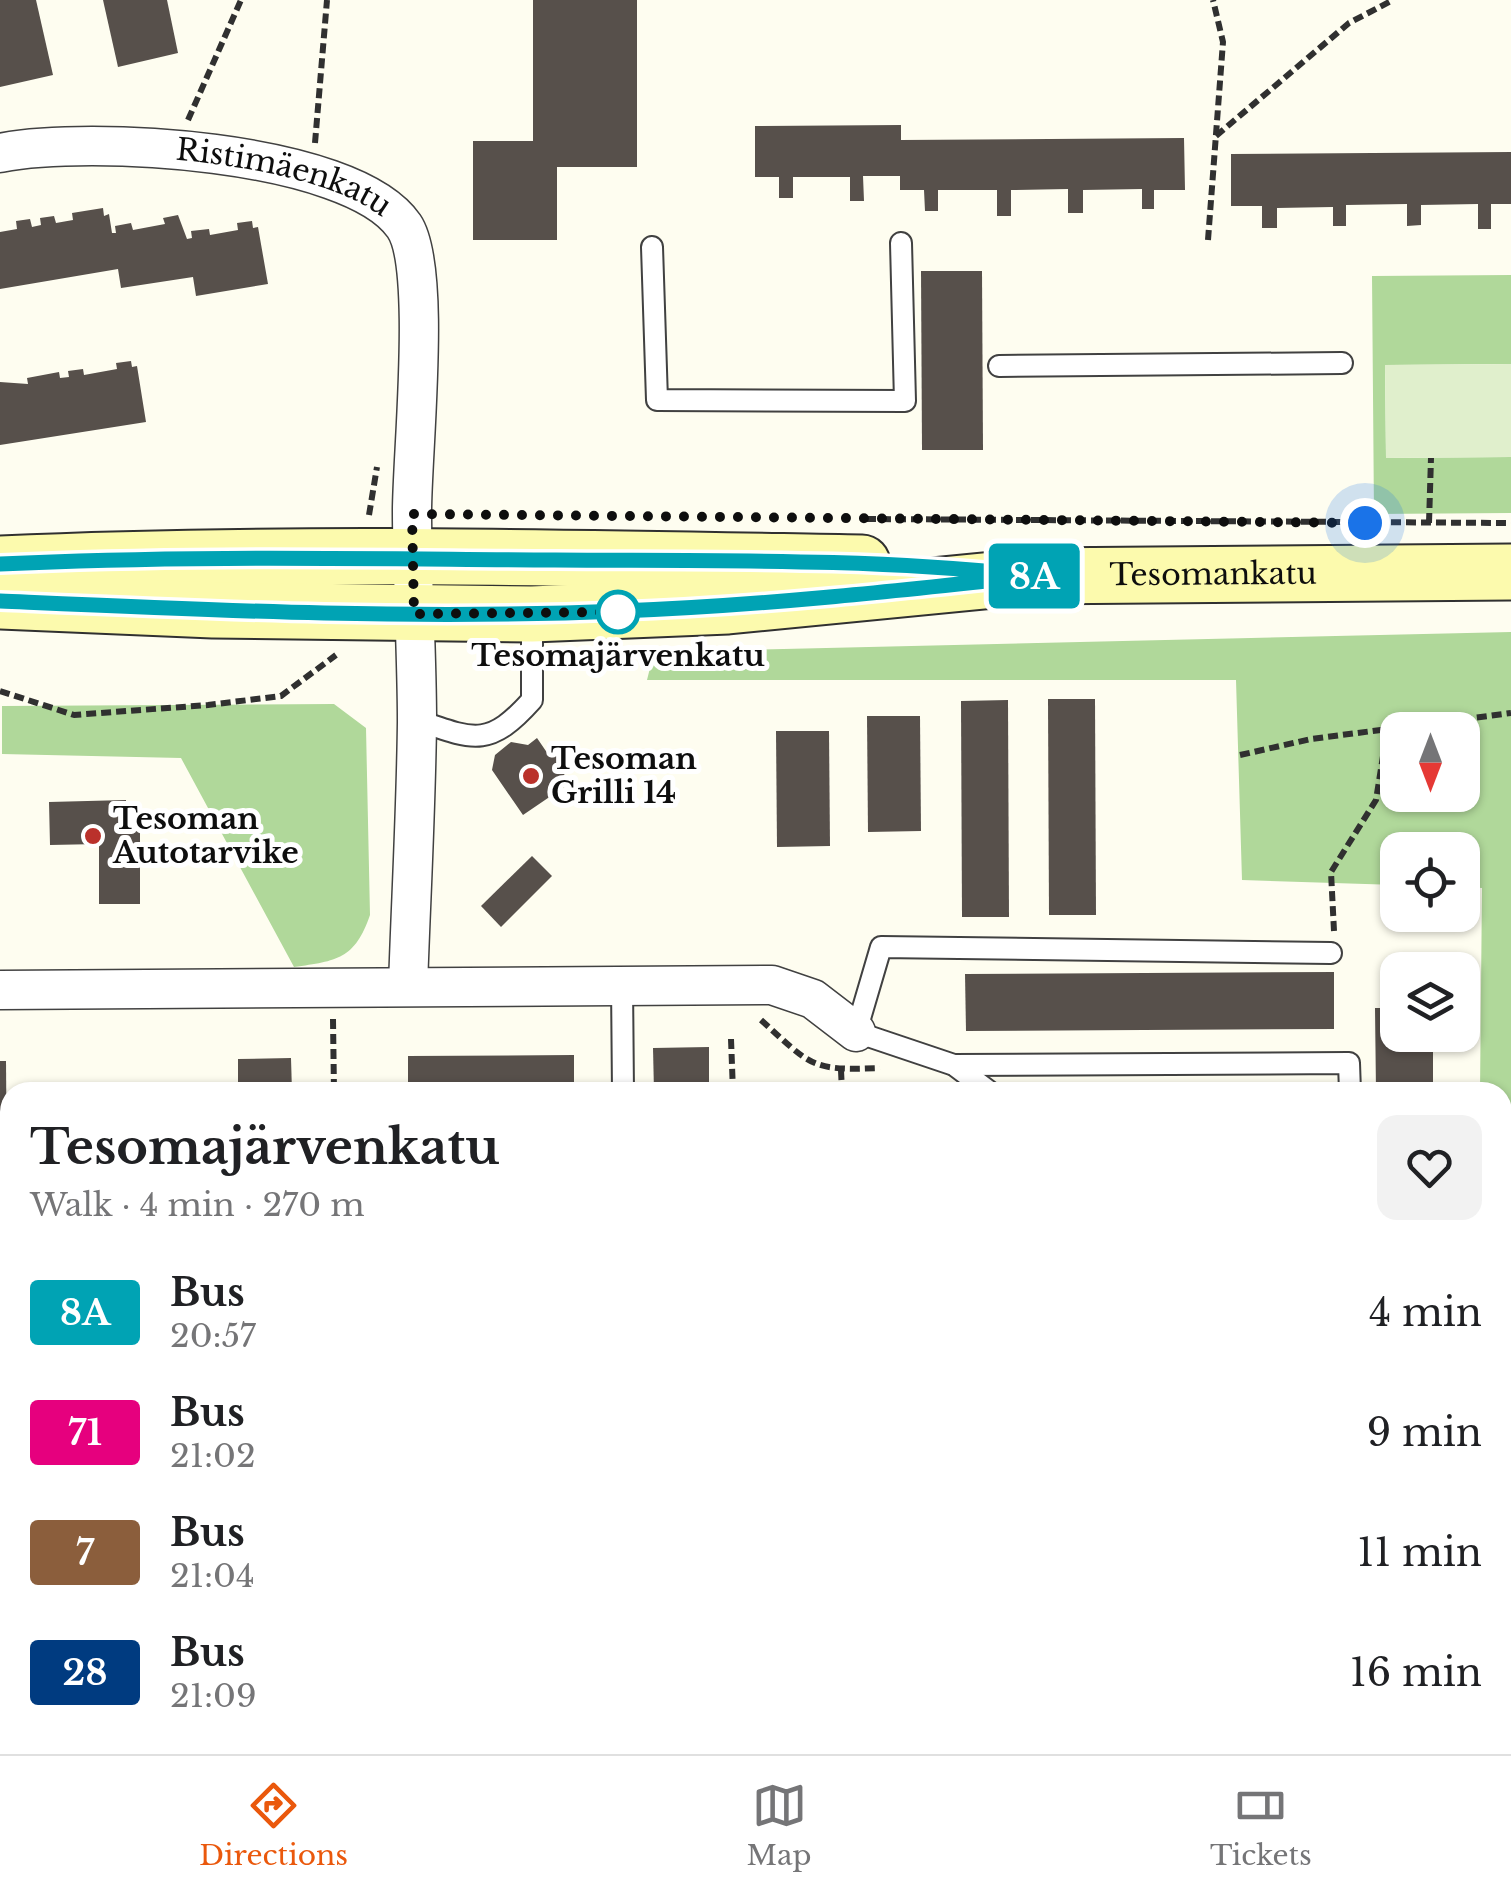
<!DOCTYPE html>
<html lang="en">
<head>
<meta charset="utf-8">
<style>
  body { margin:0; font-family:"Libre Baskerville",serif; background:#f2f2f2; color:#202124; height:100vh; display:flex; flex-direction:column; font-size:38px; white-space:nowrap }
  * { box-sizing:border-box; margin:0 }
  p { font-size:32px; color:#757577 }
  .icon { flex:none; width:55px; height:55px; fill:none; stroke:currentColor; stroke-width:2; stroke-linecap:round; stroke-linejoin:round }
  .map { position:relative; flex:1; overflow:hidden }
  .sheet { position:absolute; left:0px; top:1082px; width:1512px; height:672px; display:flex; flex-direction:column; background:#fff; border-radius:30px 30px 0 0; box-shadow:0 2px 8px #0004 }
  .sheet>* { flex:none }
  .badge { padding:0 20px; border-radius:8px; font-size:35px; line-height:65px }
  .needle { width:65px; rotate:180deg }
  .controls { position:absolute; left:1380px; top:712px; display:grid; gap:20px }
  .controls a { display:grid; place-items:center; width:100px; height:100px; border-radius:20px; background:#fff; box-shadow:0 2px 8px #0004; font-size:50px }
  .you { position:absolute; width:50px; height:50px; margin:-25px; border:8px solid #fff; border-radius:50%; background:#1a73e8; box-shadow:0 0 0 15px #1a73e833 }
  .map>.badge { position:absolute; translate:-50% -50%; box-shadow:0 0 0 5px #fff }
  .round { display:grid; place-items:center; flex:none; width:105px; height:105px; border-radius:20px; background:#f2f2f2 }
  .headline { display:flex; align-items:center; justify-content:space-between; height:170px; padding:0 30px }
  h1 { font-size:48px; font-weight:800; line-height:75px }
  ul { padding:0; list-style:none }
  li { display:flex; align-items:center; gap:30px; height:120px; padding:0 30px }
  li div { flex:1 }
  li b { display:block; font-size:38px }
  li em { font-style:normal }
  li .badge { min-width:110px; font-weight:700; text-align:center }
  .menu { display:flex; justify-content:space-around; align-items:center; height:140px; border-top:2px solid #e0e0e0; background:#fff; font-size:28px; color:#757577 }
  .menu a { display:grid; justify-items:center; gap:5px }
  .menu .on { color:#ea580c }
  .map>svg:first-child { display:block }
</style>
</head>
<body>
<div class="map">
<svg width="1511" height="1754" viewBox="0 0 1511 1754">
  <rect width="100%" height="100%" fill="#fefdf0"/>
  <g fill="#b0d89a" fill-rule="evenodd">
    <path d="M1511,275V364L1385,365L1386,458L1511,457V513L1374,514L1372,276Z"/>
    <path d="M1511,632V1754H1109L1116,1745H1502V1092H1480L1482,888L1463,887L1462,850H1398L1397,885L1242,880L1236,680H647L654,652ZM1398,730H1462V795H1398Z"/>
    <path d="M334,704L366,728L370,915C355,959 337,961 294,967L181,758L2,754V706Z"/>
  </g>
  <path fill="#e0efcc" d="M1511,364V457L1386,458L1385,365Z"/>
  <g fill="#57504b">
    <path d="M0,0H36L53,75L0,87Z"/>
    <path d="M103,0H167L178,53L118,67Z"/>
    <path d="M533,0H637V167H557V240H473V141H533Z"/>
    <path d="M901,125V140L1184,138L1185,190H1154V209H1142V189L1083,190V213H1068V189L1011,190V216H997V190H938V211H925L924,190H900V176H863L864,201H850V177H793V198H779V177H755V126Z"/>
    <path d="M1511,152V204H1491V229H1478V204L1421,205V225L1407,226V204L1346,205V226H1333V207L1277,208V228H1262V206H1231V154Z"/>
    <path d="M103,208L104,216L109,214L112,233H116L115,226L131,223L133,230L165,224L163,218L178,215L187,239L192,238L191,231L209,229L210,235L238,230L237,223L252,221L253,228L258,227L268,284L196,296L193,277L121,288L118,269L0,289V232L17,229L16,221L30,219L32,227L41,225L40,218L54,216L56,223L73,220L72,213Z"/>
    <path d="M921,271H982L983,450H922Z"/>
    <path d="M131,361L132,367L137,366L146,422L0,445V382L28,384L27,378L59,372L60,378L69,377L68,371L83,369L84,375L117,369L116,363Z"/>
    <path d="M1048,699H1095L1096,915H1049Z"/>
    <path d="M1008,700L1009,917H962L961,701Z"/>
    <path d="M867,716H920L921,831L868,832Z"/>
    <path d="M776,731H829L830,846L777,847Z"/>
    <path d="M537,738L550,757L561,749L569,761L560,768L570,783L523,815L492,770L495,755L511,742L528,745Z"/>
    <path d="M126,800L127,831H140V904H99V844L50,845L49,802Z"/>
    <path d="M532,856L552,876L501,927L481,906Z"/>
    <path d="M1334,972V1029L966,1031L965,974Z"/>
    <path d="M1375,1008H1398V1035H1433V1092H1376Z"/>
    <path d="M709,1047V1092H654L653,1048Z"/>
    <path d="M574,1055V1092H408V1056Z"/>
    <path d="M291,1058L292,1092H238V1059Z"/>
    <path d="M0,1061H6L8,1313H0Z"/>
    <rect x="0" y="1428" width="10" height="57"/>
    <path d="M506,1745H604L596,1754H516Z"/>
    <path d="M870,1745H955L965,1754H880Z"/>
  </g>
  <g fill="none" stroke-linecap="round" stroke-linejoin="round">
    <defs>
      <g id="lane">
        <path d="M652,247L657,400L905,401L901,243"/>
        <path d="M999,366L1342,363"/>
        <path d="M417,720C474,740 489,748 532,700V616"/>
        <path d="M622,983L623,1092"/>
        <path d="M954,1065L1349,1063L1350,1092"/>
        <path d="M990,1092L954,1065L856,1032L881,947L1331,953"/>
        <path d="M809,1745L819,1754"/>
      </g>
      <g id="street">
        <path id="s1" d="M0,153C86,135 351,149 404,226C432,267 412,453 412,511C412,581 417,652 417,722C416,810 411,898 408,986"/>
        <path d="M0,990L772,985L813,999L856,1032"/>
      </g>
      <g id="secondary">
        <path d="M0,564C287,551 574,558 862,563"/>
        <path id="s2" d="M0,601L213,610L532,614L728,606L1034,576L1511,572"/>
      </g>
    </defs>
    <use href="#lane" stroke="#414141" stroke-width="24"/>
    <use href="#street" stroke="#414141" stroke-width="41"/>
    <use href="#secondary" stroke="#303030" stroke-width="59"/>
    <g stroke="#303030" stroke-width="6" stroke-dasharray="10 5" stroke-linecap="butt">
      <path d="M188,120L241,0"/>
      <path d="M1216,136L1349,23L1393,0"/>
      <path d="M315,143L327,0"/>
      <path d="M1208,240L1223,42L1213,0"/>
      <path d="M369,515L377,467"/>
      <path d="M866,519L1511,523"/>
      <path d="M1429,523L1431,458"/>
      <path d="M0,691L74,715L208,705L281,696L336,655"/>
      <path d="M1240,755L1311,739L1511,713"/>
      <path d="M1334,931L1331,872L1376,800L1387,731"/>
      <path d="M333,1019L334,1092"/>
      <path d="M761,1020C812,1066 810,1071 880,1068"/>
      <path d="M731,1039L733,1092"/>
      <path d="M841,1070L842,1092"/>
      <path d="M1502,1353L1511,1360"/>
      <path d="M1502,1391L1511,1378"/>
      <path d="M0,1521L10,1523"/>
      <path d="M1502,1594L1511,1591"/>
      <path d="M0,1608H10"/>
      <path d="M0,1686L10,1673"/>
      <path d="M981,1745L991,1754"/>
      <path d="M1179,1754L1231,1745"/>
      <path d="M1260,1754L1266,1745"/>
    </g>
    <use href="#lane" stroke="#fff" stroke-width="20"/>
    <use href="#street" stroke="#fff" stroke-width="38"/>
    <use href="#secondary" stroke="#fcfaad" stroke-width="55"/>
  </g>
  <g fill="none" stroke-linecap="round" stroke-linejoin="round">
    <defs>
      <path id="line" d="M0,564C186,555 370,559 555,560C715,561 875,558 1034,576C896,591 758,606 620,611C414,620 206,610 0,601"/>
    </defs>
    <use href="#line" stroke="#fff" stroke-width="22"/>
    <use href="#line" stroke="#00a3b4" stroke-width="15"/>
    <path stroke="#0e0e0e" stroke-width="10" stroke-dasharray="0 18" d="M618,612L414,614L412,514L1365,523"/>
  </g>
  <circle fill="#fff" stroke="#00a3b4" stroke-width="5" cx="618" cy="612" r="20"/>
  <g fill="#ba312b" stroke="#fff" stroke-width="4">
    <circle cx="531" cy="776" r="10"/>
    <circle cx="93" cy="836" r="10"/>
  </g>
  <g text-anchor="middle" stroke-width="10" stroke-linejoin="round" paint-order="stroke">
    <g font-size="30" fill="#0e0e0e" stroke="#fff">
      <text dy="10" stroke="none"><textPath href="#s1" startOffset="288">Ristimäenkatu</textPath></text>
      <text dy="10" stroke="none"><textPath href="#s2" startOffset="1215">Tesomankatu</textPath></text>
    </g>
    <g font-size="30" font-weight="bold" fill="#0e0e0e" stroke="#fff">
      <text x="618" y="666">Tesomajärvenkatu</text>
    </g>
    <g font-size="30" font-weight="bold" fill="#0e0e0e" stroke="#fff" text-anchor="start">
      <text x="551" y="769">Tesoman<tspan x="551" dy="34">Grilli 14</tspan></text>
      <text x="113" y="829">Tesoman<tspan x="113" dy="34">Autotarvike</tspan></text>
    </g>
  </g>
</svg>
<div class="controls">
<a><svg class="needle" viewBox="-14 -14 28 28"><path d="M0-13l5 13h-10z" fill="#e53935"/><path d="M0 13l5-13h-10z" fill="#757577"/></svg></a>
<a><svg class="icon" aria-label="locate" viewBox="0 0 24 24"><circle cx="12" cy="12" r="6"/><path d="M12 2v4M12 18v4M2 12h4M18 12h4"/></svg></a>
<a><svg class="icon" aria-label="layers" viewBox="0 0 24 24"><path d="M12 4l9 5-9 5-9-5zM3 14l9 5 9-5"/></svg></a>
</div>
<div class="you" style="left:1365px;top:523px"></div>
<b class="badge" style="left:1034px;top:576px;background:#00a3b4;color:#fff">8A</b>
<section class="sheet">
<div class="headline"><div><h1>Tesomajärvenkatu</h1><p>Walk · 4 min · 270 m</p></div><a class="round"><svg class="icon" aria-label="heart" viewBox="0 0 24 24"><path d="M12 20l-8-8c-3-5 5-10 8-4 3-6 11-1 8 4z"/></svg></a></div>
<ul>
<li><span class="badge" style="background:#00a3b4;color:#fff">8A</span><div><b>Bus</b><p>20:57</p></div><em>4 min</em></li>
<li><span class="badge" style="background:#e6007e;color:#fff">71</span><div><b>Bus</b><p>21:02</p></div><em>9 min</em></li>
<li><span class="badge" style="background:#8b5e3c;color:#fff">7</span><div><b>Bus</b><p>21:04</p></div><em>11 min</em></li>
<li><span class="badge" style="background:#003b80;color:#fff">28</span><div><b>Bus</b><p>21:09</p></div><em>16 min</em></li>
</ul>
</section>
</div>
<nav class="menu">
<a class="on"><svg class="icon" aria-label="directions" viewBox="0 0 24 24"><path d="M12 3l9 9-9 9-9-9zM9 14v-3h6M13 9l2 2-2 2"/></svg>Directions</a>
<a><svg class="icon" aria-label="map" viewBox="0 0 24 24"><path d="M3 6l6-2 6 2 6-2v14l-6 2-6-2-6 2zM9 4v14M15 6v14"/></svg>Map</a>
<a><svg class="icon" aria-label="tickets" viewBox="0 0 24 24"><path d="M3 7h18v10H3zM15 7v10"/></svg>Tickets</a>
</nav>
</body>
</html>
